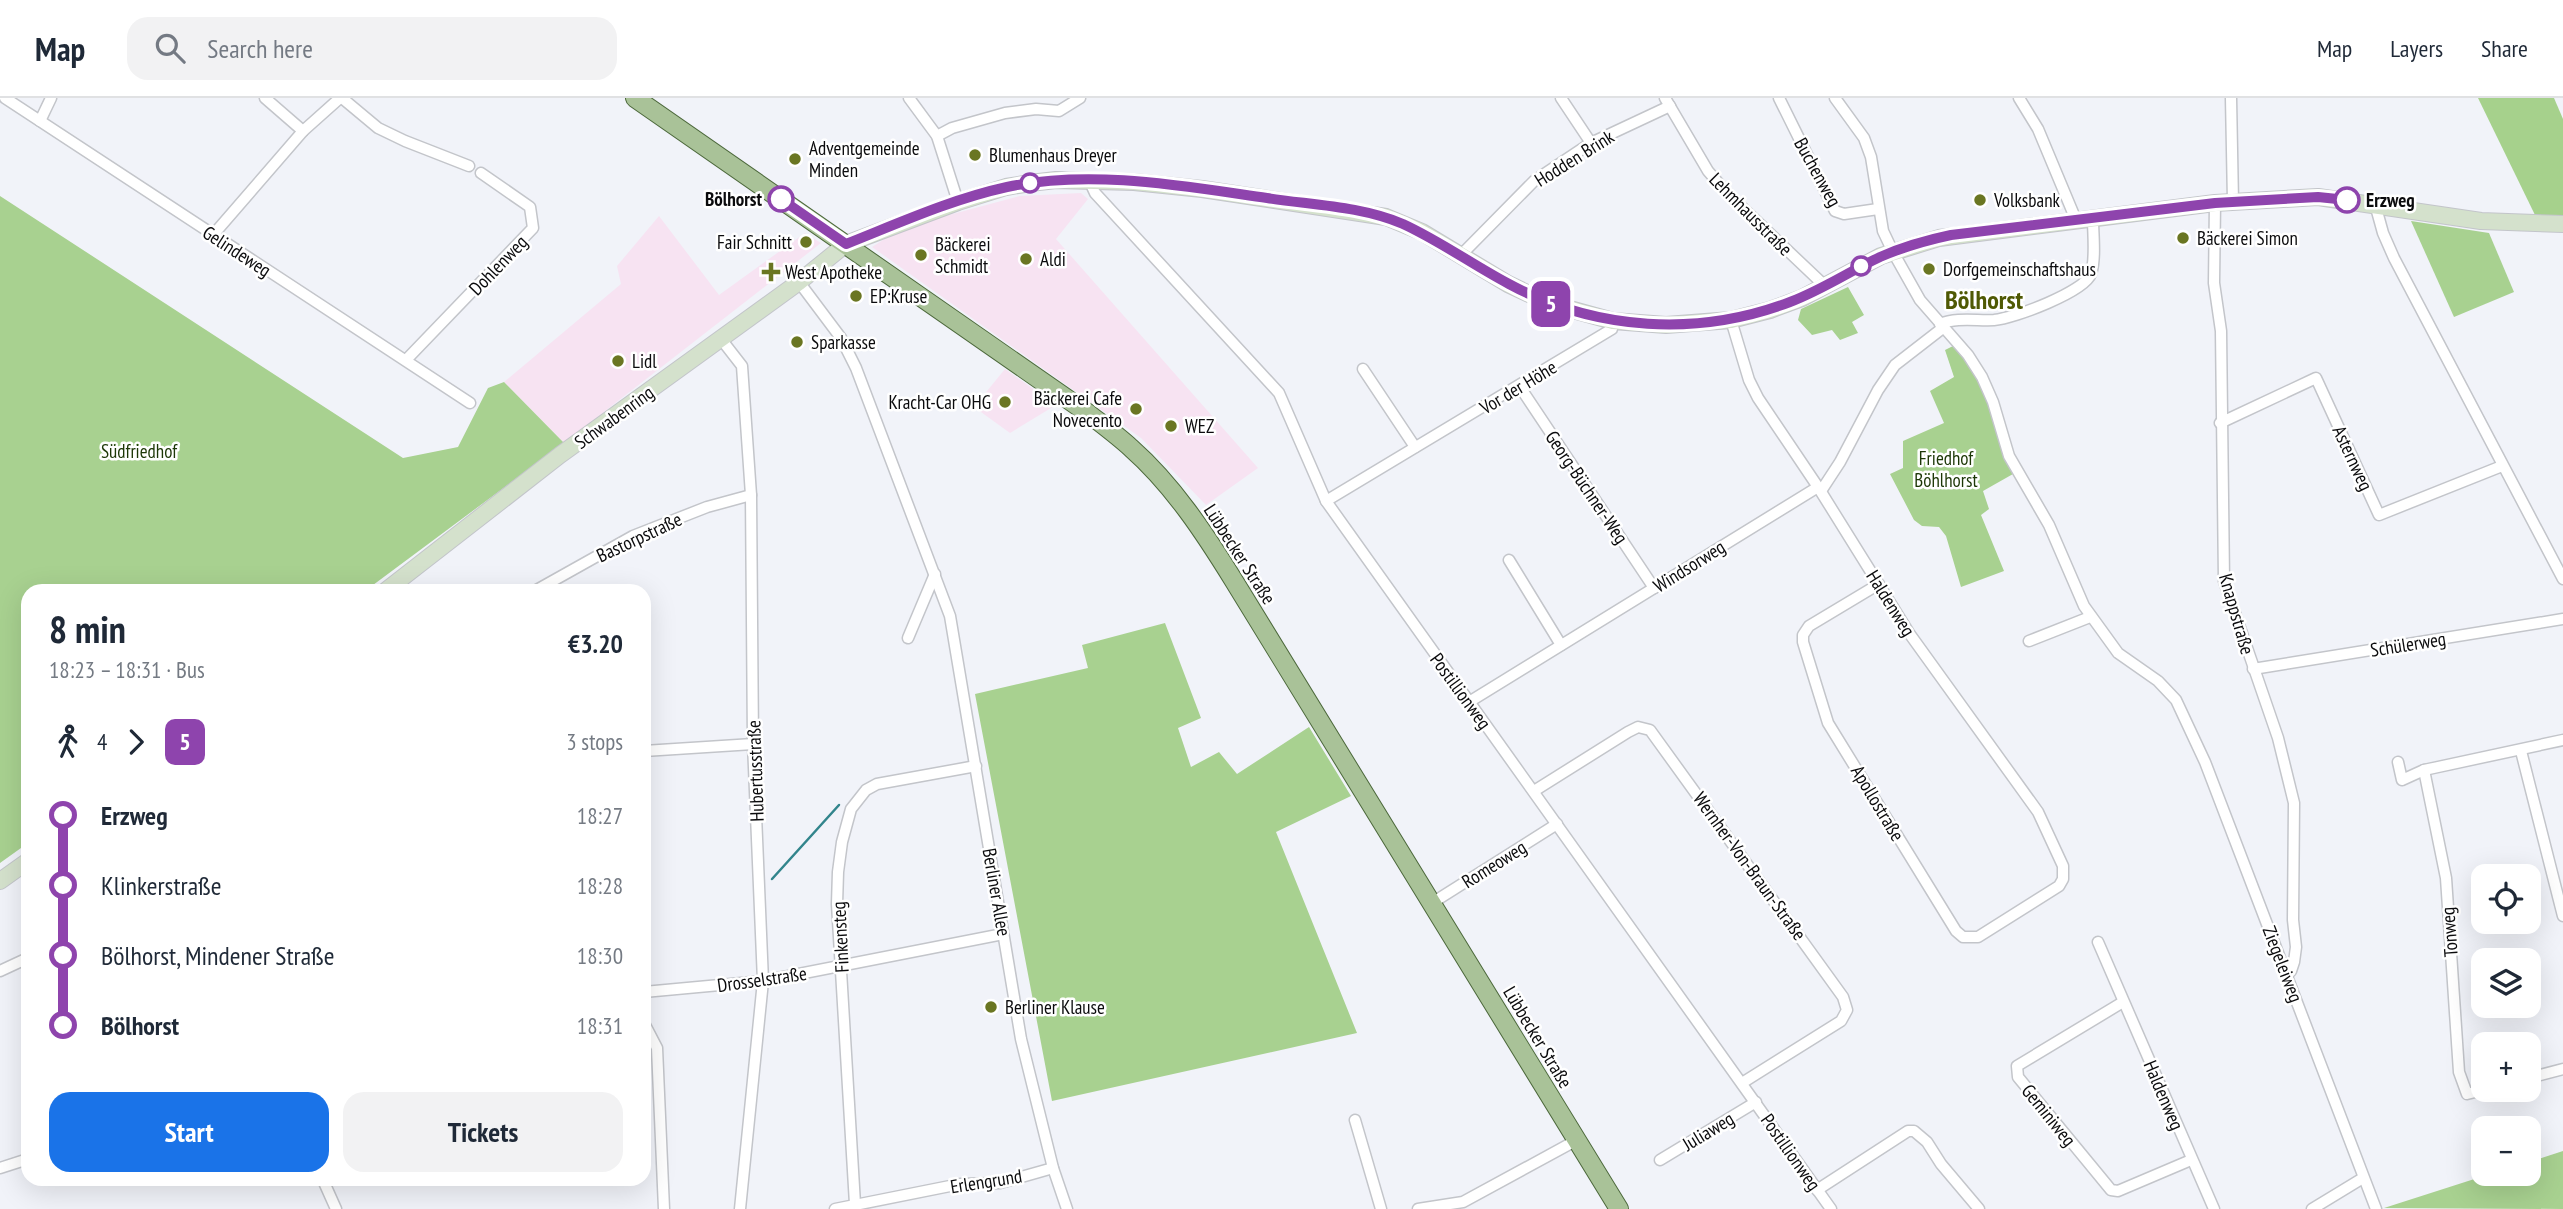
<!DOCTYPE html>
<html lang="en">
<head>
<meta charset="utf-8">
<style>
  body { margin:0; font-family:"PT Sans Narrow",sans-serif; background:#f2f2f3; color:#1f2937; height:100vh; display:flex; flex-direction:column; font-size:26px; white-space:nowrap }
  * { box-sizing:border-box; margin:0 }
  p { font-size:23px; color:#747a83 }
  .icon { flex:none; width:38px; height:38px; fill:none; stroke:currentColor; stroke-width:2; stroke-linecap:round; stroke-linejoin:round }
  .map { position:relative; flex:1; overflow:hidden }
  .sheet { position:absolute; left:21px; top:486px; width:630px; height:602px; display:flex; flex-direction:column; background:#fff; border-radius:21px; box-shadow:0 7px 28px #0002 }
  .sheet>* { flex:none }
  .badge { padding:0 14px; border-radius:10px; font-size:24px; line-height:46px }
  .tools { position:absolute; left:2471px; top:766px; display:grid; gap:14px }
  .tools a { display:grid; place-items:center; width:70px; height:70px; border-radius:14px; background:#fff; box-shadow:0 7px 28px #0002; font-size:35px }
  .map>.badge { position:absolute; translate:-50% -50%; box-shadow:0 0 0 4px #fff }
  .legs { display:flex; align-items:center; gap:10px; height:77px; padding:0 28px; font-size:23px }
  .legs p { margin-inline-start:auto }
  .overview { display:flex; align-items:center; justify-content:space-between; height:119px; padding:0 28px }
  h1 { font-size:38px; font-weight:700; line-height:52px }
  .button { display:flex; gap:14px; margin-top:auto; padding:14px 28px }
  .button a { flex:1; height:80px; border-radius:21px; background:#1a73e8; color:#fff; font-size:28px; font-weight:700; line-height:80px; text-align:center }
  .button a+a { background:#f2f2f3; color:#1f2937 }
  ul { padding:0 28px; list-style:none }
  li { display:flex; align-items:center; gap:24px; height:70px; font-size:26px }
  li i { display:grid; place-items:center; width:10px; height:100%; margin:0 9px; background:currentColor }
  li i::after { content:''; width:18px; height:18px; margin:-9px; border:5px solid; border-radius:50%; background:#fff }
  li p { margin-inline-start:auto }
  li:first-child i { background:linear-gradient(#0000 50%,currentColor 0) }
  li:last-child i { background:linear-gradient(currentColor 50%,#0000 0) }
  header { display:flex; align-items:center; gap:42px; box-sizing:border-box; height:98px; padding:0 35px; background:#fff; border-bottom:2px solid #e0e1e3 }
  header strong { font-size:33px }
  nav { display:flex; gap:38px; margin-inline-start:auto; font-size:24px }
  .search { width:490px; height:63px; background:#f2f2f3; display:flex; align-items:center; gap:18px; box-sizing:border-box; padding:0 24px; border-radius:21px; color:#747a83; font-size:26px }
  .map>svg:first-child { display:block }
</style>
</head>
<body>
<header>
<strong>Map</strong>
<div class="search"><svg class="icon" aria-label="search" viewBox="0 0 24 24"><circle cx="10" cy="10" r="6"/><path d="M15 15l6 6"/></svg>Search here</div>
<nav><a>Map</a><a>Layers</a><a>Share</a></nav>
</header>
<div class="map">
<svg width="2563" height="1111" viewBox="0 0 2563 1111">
  <rect width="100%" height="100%" fill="#f1f3f9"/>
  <g fill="#f7e3f2">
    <path d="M1081,95L1088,101L1056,141L1258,370L1206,407L1141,340L872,149L894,135L923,124L1020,98Z"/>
    <path d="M659,118L719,197L805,135L821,145L564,345L504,284L621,186L617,168Z"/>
    <path d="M1005,271L1056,307L1010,335L974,309Z"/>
  </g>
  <g fill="#a8d190">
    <path d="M0,98L403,360L458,349L488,290L504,284L564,345L365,493L28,494V745L0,765Z"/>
    <path d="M2411,123L2489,135L2514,194L2454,219Z"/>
    <path d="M1848,189L1864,217L1852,224L1858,235L1840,242L1832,232L1812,237L1798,222L1801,211Z"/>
    <path d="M1955,247C1968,267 1982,286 1990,309C1998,332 2003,353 2013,376L1983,393L1989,411L1981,417L2004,473L1961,489L1946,438L1939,429L1922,428L1914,422L1890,376L1903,370V343L1944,325L1930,293L1954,279L1945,252Z"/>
    <path d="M1165,525L1201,620L1178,630L1191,669L1219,654L1237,676L1309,629L1351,698L1276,734L1357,935L1052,1003L975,596L1088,570L1082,547Z"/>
    <path d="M2563,1053V1111L2384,1110L2490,1076H2529V1064Z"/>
  </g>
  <path fill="#a6d18c" d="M2478,0H2554L2563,21V119L2535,117Z"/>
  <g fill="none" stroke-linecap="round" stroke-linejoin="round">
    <path stroke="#32858c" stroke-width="2.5" d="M772,781L839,707"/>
    <defs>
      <g id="street">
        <path d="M5,0L470,305"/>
        <path d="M265,0L303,33"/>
        <path d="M342,0L378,30L405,43L469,68"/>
        <path d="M909,0L937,38L958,104"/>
        <path d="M1561,0L1591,45"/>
        <path d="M1665,0L1708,73L1728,96L1825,188"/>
        <path d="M1779,0L1835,113L1844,116L1878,111"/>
        <path d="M1835,0L1864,40L1871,59L1883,133L1893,154L1920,202L1968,257L1982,279L1993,304L2009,358L2049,427L2084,508L2118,555L2158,583L2176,602L2205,664L2376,1111"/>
        <path d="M2019,0L2038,31L2076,122"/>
        <path d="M2231,0L2233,104"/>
        <path d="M40,23L51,0"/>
        <path d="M937,38L952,30L1005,15L1036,11L1059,13L1080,0"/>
        <path d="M1089,82L1095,95L1279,295L1326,403L1831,1111"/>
        <path d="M2215,105L2214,185L2221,233L2224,483L2278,640L2294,705L2293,822L2296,849L2294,864L2291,873L2287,877"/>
        <path d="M2375,106L2383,135L2394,160L2563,481"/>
        <path d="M213,137L303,33L340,0"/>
        <path d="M1461,157L1534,83L1591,45L1670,8"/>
        <path d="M799,184L841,240L856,270L950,518L1021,941L1053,1070L1067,1111"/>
        <path d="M1731,222L1749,282L1758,300L1818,389L1909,535L2038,714L2063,768V781L2059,788L1978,839H1963L1956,833L1828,625L1803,544V537L1809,528L1879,486"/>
        <path d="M1940,226C1957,219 1977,223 1994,222C2015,220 2084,194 2091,176C2096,160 2093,137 2093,121"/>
        <path d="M721,241L742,268L751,397L753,646L763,883L740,1111"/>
        <path d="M406,262L533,130L530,109L481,75"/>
        <path d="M1363,271L1415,349"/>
        <path d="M1520,289L1654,490"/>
        <path d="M2220,325L2316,280L2379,417L2502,368"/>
        <path d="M1821,393L1840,364L1878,292L1895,267L1944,229"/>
        <path d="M1326,403L1612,231L1613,223"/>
        <path d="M1509,462L1561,547"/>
        <path d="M533,494L633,438L707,409L751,397"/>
        <path d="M908,540L935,476"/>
        <path d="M2029,543L2090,519"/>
        <path d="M2253,571L2563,521"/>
        <path d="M1469,604L1818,389"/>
        <path d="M644,653L753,646"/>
        <path d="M2521,653L2563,818"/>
        <path d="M2398,664L2402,682L2424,672L2563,642"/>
        <path d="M2424,672L2446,780L2459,974L2467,996L2483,992"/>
        <path d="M1534,693L1628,634L1638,629L1650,632L1843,899L1847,912L1841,923L1742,985"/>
        <path d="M1432,805L1557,726"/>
        <path d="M2098,844L2214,1111"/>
        <path d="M0,873L28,860"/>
        <path d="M644,894L763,883L1003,836"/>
        <path d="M2123,904L2017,968L2018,979L2111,1092L2118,1093L2191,1062"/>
        <path d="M644,925L657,950L664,1111"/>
        <path d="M2529,980L2563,971"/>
        <path d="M1355,1022L1381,1111"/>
        <path d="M1660,1062L1756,1004"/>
        <path d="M0,1070L28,1061"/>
        <path d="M323,1082L336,1111"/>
        <path d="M1817,1092L1908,1033H1914L1927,1044L1941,1066L1979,1111"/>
        <path d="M855,1106L837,806L838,774L842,744L851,711L866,692L877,686L976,668"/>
        <path d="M835,1111L960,1086L1000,1085L1053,1070"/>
        <path d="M1418,1111L1463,1104L1577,1042"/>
        <path d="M2312,1111L2363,1080"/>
      </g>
      <g id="secondary">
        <path d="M384,494L560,357L799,184L846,146L958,104L1006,89L1030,85L1056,82L1134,84L1202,91L1386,119L1422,134L1508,186L1548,205L1613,223L1666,227L1731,222L1770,212L1802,200L1881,158L1939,140L2215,105L2318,99L2481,123L2563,126"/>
        <path d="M0,783L28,763"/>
      </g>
      <path id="primary" d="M635,0L1089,316C1103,327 1118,338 1131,350C1173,387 1205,436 1234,483L1619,1111"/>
    </defs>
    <use href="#street" stroke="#c3c5ca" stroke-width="13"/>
    <use href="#secondary" stroke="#c3c5ca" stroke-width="18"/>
    <use href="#primary" stroke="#4c683b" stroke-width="20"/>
    <use href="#street" stroke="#fff" stroke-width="10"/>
    <use href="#secondary" stroke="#d4e1cc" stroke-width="16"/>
    <use href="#primary" stroke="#a9c298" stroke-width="18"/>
  </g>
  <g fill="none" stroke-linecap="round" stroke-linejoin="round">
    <defs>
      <path id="line-1" d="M781,101L846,146C899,125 952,101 1007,89C1091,71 1183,88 1267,100C1312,107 1361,108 1403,126C1440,143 1473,167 1509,186C1596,233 1698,239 1790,204C1822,192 1850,173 1880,159C1903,149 1927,142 1951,137L2215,105L2318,99L2347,102"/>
    </defs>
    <use href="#line-1" stroke="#fff" stroke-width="16"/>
    <use href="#line-1" stroke="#8e44ad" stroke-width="10"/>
  </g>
  <g fill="#6a7622" stroke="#fff" stroke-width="2.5">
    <circle cx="975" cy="57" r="7"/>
    <circle cx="795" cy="61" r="7"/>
    <circle cx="1980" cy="102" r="7"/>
    <circle cx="2183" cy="140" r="7"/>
    <circle cx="806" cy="144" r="7"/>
    <circle cx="921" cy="157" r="7"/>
    <circle cx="1026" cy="161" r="7"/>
    <circle cx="1929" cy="171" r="7"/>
    <path d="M767.5 163.5h7v7h7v7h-7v7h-7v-7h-7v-7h7z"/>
    <circle cx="856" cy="198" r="7"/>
    <circle cx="797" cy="244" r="7"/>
    <circle cx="618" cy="263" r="7"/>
    <circle cx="1005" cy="304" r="7"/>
    <circle cx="1136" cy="311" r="7"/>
    <circle cx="1171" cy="328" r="7"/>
    <circle cx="991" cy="909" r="7"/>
  </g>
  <g fill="#fff" stroke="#8e44ad" stroke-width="3.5">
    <circle cx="1030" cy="85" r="9"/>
    <circle cx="781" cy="101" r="12"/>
    <circle cx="2347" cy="102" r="12"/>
    <circle cx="1861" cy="168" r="9"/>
  </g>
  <g text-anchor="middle" stroke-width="5" stroke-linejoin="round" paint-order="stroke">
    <g font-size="19" fill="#0b0b0d" stroke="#fff" text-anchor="start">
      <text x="809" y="57">Adventgemeinde<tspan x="809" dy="22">Minden</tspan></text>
      <text x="989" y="64">Blumenhaus Dreyer</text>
      <text x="1994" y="109">Volksbank</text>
      <text x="2197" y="147">Bäckerei Simon</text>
      <text x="792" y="151" text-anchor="end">Fair Schnitt</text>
      <text x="935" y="153">Bäckerei<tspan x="935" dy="22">Schmidt</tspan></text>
      <text x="1040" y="168">Aldi</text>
      <text x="1943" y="178">Dorfgemeinschaftshaus</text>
      <text x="785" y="181">West Apotheke</text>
      <text x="870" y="205">EP:Kruse</text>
      <text x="811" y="251">Sparkasse</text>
      <text x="632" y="270">Lidl</text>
      <text x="1122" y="307" text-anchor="end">Bäckerei Cafe<tspan x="1122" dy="22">Novecento</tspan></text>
      <text x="991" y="311" text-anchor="end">Kracht-Car OHG</text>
      <text x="1185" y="335">WEZ</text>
      <text x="1005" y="916">Berliner Klause</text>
    </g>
    <g font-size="19" fill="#0b0b0d" stroke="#fff">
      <text transform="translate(1574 60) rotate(-32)" y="7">Hodden Brink</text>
      <text transform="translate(1818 74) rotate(61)" y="7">Buchenweg</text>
      <text transform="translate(1751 116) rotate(45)" y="7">Lehmhausstraße</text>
      <text transform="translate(237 153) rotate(33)" y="7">Gelindeweg</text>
      <text transform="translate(498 167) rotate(-46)" y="7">Dohlenweg</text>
      <text transform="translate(1518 289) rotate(-31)" y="7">Vor der Höhe</text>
      <text transform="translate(614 319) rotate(-36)" y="7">Schwabenring</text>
      <text transform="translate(2353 360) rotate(65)" y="7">Asternweg</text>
      <text transform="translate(1587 389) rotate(56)" y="7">Georg-Büchner-Weg</text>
      <text transform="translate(639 439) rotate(-25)" y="7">Bastorpstraße</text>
      <text transform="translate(1240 456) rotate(57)" y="7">Lübbecker Straße</text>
      <text transform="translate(1689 468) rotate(-32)" y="7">Windsorweg</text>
      <text transform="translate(1891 505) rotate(58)" y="7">Haldenweg</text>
      <text transform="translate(2237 516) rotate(74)" y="7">Knappstraße</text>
      <text transform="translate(2408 546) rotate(-9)" y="7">Schülerweg</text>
      <text transform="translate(1461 593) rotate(54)" y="7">Postillionweg</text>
      <text transform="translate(755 673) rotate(-92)" y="7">Hubertusstraße</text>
      <text transform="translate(1878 705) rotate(59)" y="7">Apollostraße</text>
      <text transform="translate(1494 766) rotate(-32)" y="7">Romeoweg</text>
      <text transform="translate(1750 768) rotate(54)" y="7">Wernher-Von-Braun-Straße</text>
      <text transform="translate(997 794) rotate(80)" y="7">Berliner Allee</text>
      <text transform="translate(2449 834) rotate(-94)" y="7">Tonweg</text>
      <text transform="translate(840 839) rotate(-93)" y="7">Finkensteg</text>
      <text transform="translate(2283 866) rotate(69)" y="7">Ziegeleiweg</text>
      <text transform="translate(762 881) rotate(-8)" y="7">Drosselstraße</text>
      <text transform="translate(1538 939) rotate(59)" y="7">Lübbecker Straße</text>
      <text transform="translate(2164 997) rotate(67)" y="7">Haldenweg</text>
      <text transform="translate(2049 1017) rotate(51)" y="7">Geminiweg</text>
      <text transform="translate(1708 1033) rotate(-31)" y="7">Juliaweg</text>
      <text transform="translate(1791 1054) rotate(55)" y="7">Postillionweg</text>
      <text transform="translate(986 1083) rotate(-9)" y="7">Erlengrund</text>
    </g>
    <g font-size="19" font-weight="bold" fill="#0b0b0d" stroke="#fff" text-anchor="end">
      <text x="762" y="108">Bölhorst</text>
      <text x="2366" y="109" text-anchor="start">Erzweg</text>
    </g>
    <g font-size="19" fill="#1c3706" stroke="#fff">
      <text x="139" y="360">Südfriedhof</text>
      <text x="1946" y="367">Friedhof<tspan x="1946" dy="22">Böhlhorst</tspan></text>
    </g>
    <g font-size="26" font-weight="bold" fill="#4f5904" stroke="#fff">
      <text x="1984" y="211">Bölhorst</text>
    </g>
  </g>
</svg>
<div class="tools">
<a><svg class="icon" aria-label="locate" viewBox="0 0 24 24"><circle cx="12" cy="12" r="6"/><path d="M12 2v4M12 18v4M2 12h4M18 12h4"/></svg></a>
<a><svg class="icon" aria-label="layers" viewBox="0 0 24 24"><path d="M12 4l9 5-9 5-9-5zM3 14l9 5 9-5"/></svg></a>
<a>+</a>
<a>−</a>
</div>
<b class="badge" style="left:1551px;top:206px;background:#8e44ad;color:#fff">5</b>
<section class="sheet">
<div class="overview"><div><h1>8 min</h1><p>18:23 – 18:31 · Bus</p></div><b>€3.20</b></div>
<div class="legs"><svg class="icon" aria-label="walk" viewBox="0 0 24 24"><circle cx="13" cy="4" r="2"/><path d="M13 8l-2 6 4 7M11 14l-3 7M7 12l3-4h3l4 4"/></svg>4<svg class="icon" aria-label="forward" viewBox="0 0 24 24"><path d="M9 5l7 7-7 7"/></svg><b class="badge" style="background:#8e44ad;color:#fff">5</b><p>3 stops</p></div>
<ul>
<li><i style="color:#8e44ad"></i><b>Erzweg</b><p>18:27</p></li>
<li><i style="color:#8e44ad"></i><span>Klinkerstraße</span><p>18:28</p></li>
<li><i style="color:#8e44ad"></i><span>Bölhorst, Mindener Straße</span><p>18:30</p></li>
<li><i style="color:#8e44ad"></i><b>Bölhorst</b><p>18:31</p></li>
</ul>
<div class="button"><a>Start</a><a>Tickets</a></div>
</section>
</div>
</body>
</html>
